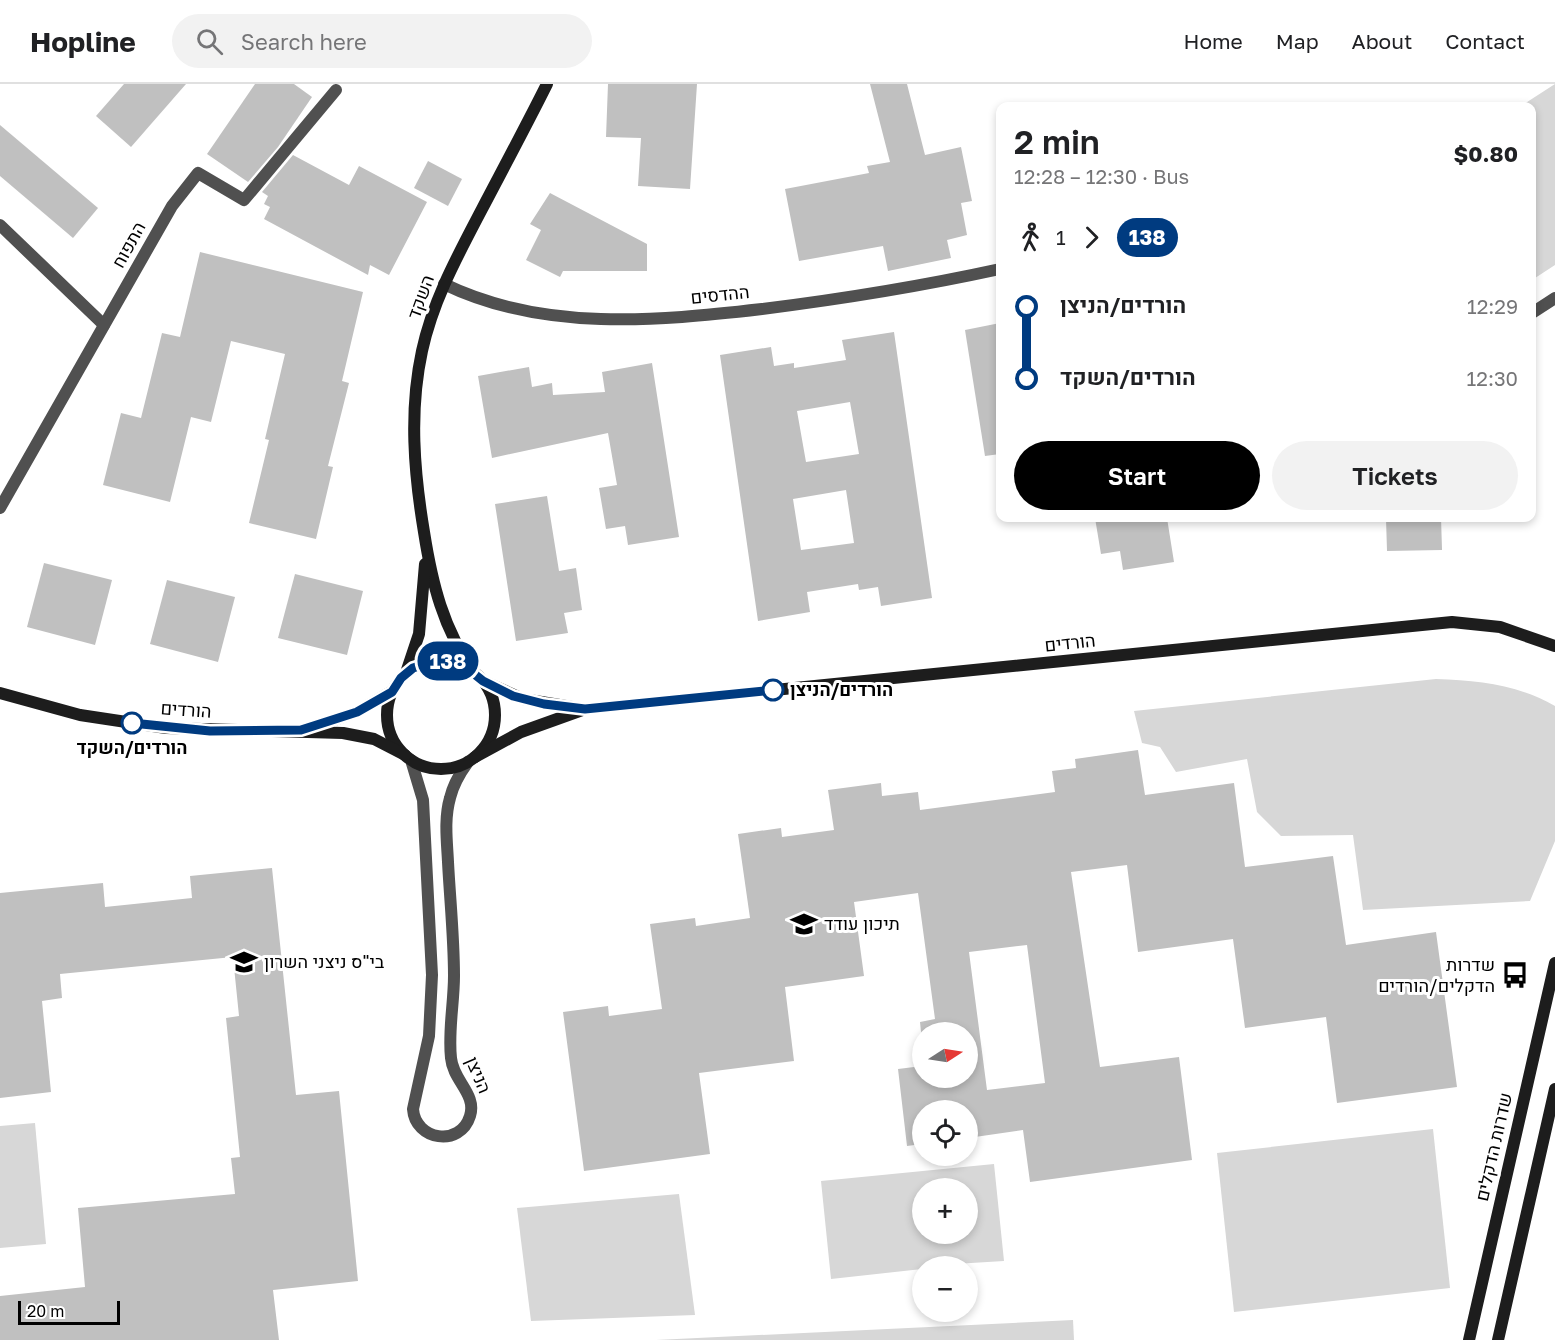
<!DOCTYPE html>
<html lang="en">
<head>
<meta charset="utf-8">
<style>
  body { margin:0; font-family:"Golos Text",Heebo,sans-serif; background:#f2f2f2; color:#202124; height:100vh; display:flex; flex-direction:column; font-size:22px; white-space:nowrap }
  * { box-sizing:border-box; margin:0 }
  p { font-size:20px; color:#757577 }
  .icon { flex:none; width:33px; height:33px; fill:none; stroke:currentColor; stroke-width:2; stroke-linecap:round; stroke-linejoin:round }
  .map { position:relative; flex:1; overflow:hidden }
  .side { position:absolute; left:996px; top:18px; width:540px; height:420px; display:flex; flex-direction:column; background:#fff; border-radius:12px; box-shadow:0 3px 9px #0003 }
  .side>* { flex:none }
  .badge { padding:0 12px; border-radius:20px; font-size:21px; line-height:39px }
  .needle { width:39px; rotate:78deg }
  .buttons { position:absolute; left:912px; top:938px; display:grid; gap:12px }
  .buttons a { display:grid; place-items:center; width:66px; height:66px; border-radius:50%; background:#fff; box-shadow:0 3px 9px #0003; font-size:30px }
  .scale { position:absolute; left:18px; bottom:15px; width:102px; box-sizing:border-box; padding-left:6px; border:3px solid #000; border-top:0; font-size:16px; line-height:21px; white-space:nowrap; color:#000; -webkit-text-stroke:4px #fff; paint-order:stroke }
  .map>.badge { position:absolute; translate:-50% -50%; box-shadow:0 0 0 3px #fff }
  .legs { display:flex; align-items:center; gap:9px; height:66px; padding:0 18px; font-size:20px }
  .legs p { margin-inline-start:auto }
  .head { display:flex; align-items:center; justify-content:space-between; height:102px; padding:0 18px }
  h1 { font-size:33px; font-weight:600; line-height:45px }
  .button { display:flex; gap:12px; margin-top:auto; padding:12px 18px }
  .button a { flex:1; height:69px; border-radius:36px; background:#000; color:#fff; font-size:24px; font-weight:600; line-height:69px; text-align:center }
  .button a+a { background:#f2f2f2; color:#202124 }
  ul { padding:0 18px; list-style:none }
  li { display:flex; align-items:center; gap:21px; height:72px; font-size:22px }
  li i { display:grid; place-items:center; width:9px; height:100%; margin:0 8px; background:currentColor }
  li i::after { content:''; width:15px; height:15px; margin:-8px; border:4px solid; border-radius:50%; background:#fff }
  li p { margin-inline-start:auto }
  li:first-child i { background:linear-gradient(#0000 50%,currentColor 0) }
  li:last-child i { background:linear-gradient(currentColor 50%,#0000 0) }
  header { display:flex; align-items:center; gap:36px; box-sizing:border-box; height:84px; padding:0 30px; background:#fff; border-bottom:2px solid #e0e0e0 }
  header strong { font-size:28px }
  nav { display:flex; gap:33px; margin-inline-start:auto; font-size:21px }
  .search { width:420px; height:54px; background:#f2f2f2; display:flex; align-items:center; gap:15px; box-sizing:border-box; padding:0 21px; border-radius:33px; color:#757577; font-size:22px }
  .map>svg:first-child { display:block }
</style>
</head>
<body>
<header>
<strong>Hopline</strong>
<div class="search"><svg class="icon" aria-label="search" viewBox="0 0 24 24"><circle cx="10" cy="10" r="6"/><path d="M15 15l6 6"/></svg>Search here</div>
<nav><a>Home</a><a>Map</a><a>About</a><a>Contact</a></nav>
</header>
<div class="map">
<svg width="1555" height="1256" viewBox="0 0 1555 1256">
  <rect width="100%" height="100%" fill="#fff"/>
  <g fill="#d7d7d7" fill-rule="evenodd">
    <path d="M1555,0V181L1532,196V22H1521Z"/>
    <path d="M1436,595C1480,597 1516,600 1555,622V757L1530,817L1363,826L1353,751L1281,752L1257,728L1247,675L1176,688L1160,663L1142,659L1134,627Z"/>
    <path d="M35,1039L46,1160L0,1164V1042Z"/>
    <path d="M1433,1045L1450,1204L1234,1228L1217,1069Z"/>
    <path d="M994,1080L1004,1177L922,1182V1185L831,1195L821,1097ZM922,1104H968V1149H922Z"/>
    <path d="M679,1110L695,1231L531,1237L517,1124Z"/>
    <path d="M1073,1236L1074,1256H656Z"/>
  </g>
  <g fill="#c0c0c0" fill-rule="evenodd">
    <path d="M124,0H186L131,63L96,32Z"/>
    <path d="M255,0H294L312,13L278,63L248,98L207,70Z"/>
    <path d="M608,0H697L690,105L638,102L641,54L606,53Z"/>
    <path d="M870,0H907L925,71L961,63L972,117L961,119L967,151L947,156L951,174L888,187L883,162L799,177L785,105L869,89L867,82L890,78Z"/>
    <path d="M0,41L98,124L73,154L0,92Z"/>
    <path d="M293,71L349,101L359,82L427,118L389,191L370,181L368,191L264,135L270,123L264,120L268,112L262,108Z"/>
    <path d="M428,77L462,95L448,122L414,104Z"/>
    <path d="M550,109L647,160V187H563L560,193L526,176L541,146L530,140Z"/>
    <path d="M200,168L363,208L342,297L349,299L328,382L333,383L316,455L249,439L269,356L265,355L285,270L231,257L211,338L191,333L170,418L103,401L121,329L141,334L162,249L180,253Z"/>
    <path d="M1000,239V370L985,372L965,246Z"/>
    <path d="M894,248L932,514L881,522L878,503L859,506L858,500L807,508L810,528L758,537L720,271L771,263L774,282L794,279V284L846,276L842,256ZM850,318L859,370L806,378L797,327ZM846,406L854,459L801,466L793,415Z"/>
    <path d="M652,279L679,453L628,461L625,442L606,445L599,404L617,401L608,349L492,374L478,292L529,283L532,303L552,299L553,311L605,308L602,288Z"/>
    <path d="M547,412L559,487L576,484L582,526L564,529L568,549L516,557L495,420Z"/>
    <path d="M1095,434H1167L1174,478L1123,486L1120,467L1101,470Z"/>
    <path d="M1386,434H1441L1442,466L1387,467Z"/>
    <path d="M44,479L112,496L95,561L27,543Z"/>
    <path d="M295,490L363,507L347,571L278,554Z"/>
    <path d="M167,496L235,513L218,578L150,560Z"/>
    <path d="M1138,666L1145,711L1234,699L1245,783L1333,772L1346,861L1436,848L1457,1003L1337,1019L1326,933L1245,944L1233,855L1138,868L1127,781L1071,788L1100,983L1179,973L1192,1076L1030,1098L1023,1046L968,1054V1026H922V1060L907,1062L898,985L922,982V993H968V948H922V958L920,938L935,935L918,809L854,818L864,892L785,903L794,977L699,989L710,1070L584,1087L563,928L608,922L609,932L662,925L650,840L695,834L696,842L750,834L738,750L781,744L782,753L834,746L828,706L881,699L882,712L918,708L920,726L1055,708L1052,687L1076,684L1075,675ZM1027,861L1045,999L987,1006L969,868Z"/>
    <path d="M272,784L296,1011L339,1007L358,1197L273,1206L279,1256H0V1212L85,1203L78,1124L235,1110L231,1074L240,1073L226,934L239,932L233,873L60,890L62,914L42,917L51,1008L0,1014V809L103,799L105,823L192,814L190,792Z"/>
  </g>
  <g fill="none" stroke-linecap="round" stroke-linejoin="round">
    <g stroke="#505050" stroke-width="12">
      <path d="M0,141L104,241"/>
      <path d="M444,200C543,248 657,237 762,225C842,215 922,202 1000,185"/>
      <path d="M1532,229L1555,214"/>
      <path d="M0,424L172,122L198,89L244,116L336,6"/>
      <path d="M411,676L423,716L432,891L429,952L413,1025C415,1056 460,1064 470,1032C477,1010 453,997 451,974C448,947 454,919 454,892C454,854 450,816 448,778C447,757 444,735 450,714C453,701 460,689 468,678"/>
    </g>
    <g stroke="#1d1d1d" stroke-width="12">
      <circle cx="441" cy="631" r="54"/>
      <path d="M474,588C443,545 432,499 424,448C414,388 409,327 422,267C433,216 458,171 482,125C504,83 526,42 547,0"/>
      <path d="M406,589L419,550L425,480"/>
      <path d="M483,597L523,615L578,624"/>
      <path d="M0,609L80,631L166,644L343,649L374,655L405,671"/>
      <path d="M311,644L357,628L391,608"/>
      <path d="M475,673L521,648L585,625L1452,538L1500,543L1555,562"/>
      <path d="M1469,1256L1555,879"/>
      <path d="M1498,1256L1555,1005"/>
    </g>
  </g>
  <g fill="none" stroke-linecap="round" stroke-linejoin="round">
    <defs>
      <path id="line-1" d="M132,639L210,647L301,646L357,628L392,608L401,594L413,584L438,576L463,581L483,597L513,612L544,620L585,625L773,606"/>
    </defs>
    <use href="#line-1" stroke="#fff" stroke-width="14"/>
    <use href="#line-1" stroke="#003b80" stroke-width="9"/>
  </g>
  <defs>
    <symbol id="school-bare" viewBox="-9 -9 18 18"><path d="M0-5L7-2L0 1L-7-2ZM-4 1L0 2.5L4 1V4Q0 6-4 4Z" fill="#000" stroke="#fff" stroke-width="2.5" paint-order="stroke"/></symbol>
    <symbol id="bus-bare" viewBox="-9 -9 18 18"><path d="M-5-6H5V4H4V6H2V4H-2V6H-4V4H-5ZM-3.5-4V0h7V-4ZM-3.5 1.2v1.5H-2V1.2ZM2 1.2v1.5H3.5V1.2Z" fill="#000" stroke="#fff" stroke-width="2.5" paint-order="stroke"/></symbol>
  </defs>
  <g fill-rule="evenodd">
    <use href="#school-bare" x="785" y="821" width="38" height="38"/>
    <use href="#school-bare" x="225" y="859" width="38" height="38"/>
    <use href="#bus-bare" x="1496" y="872" width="38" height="38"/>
  </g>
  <g fill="#fff" stroke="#003b80" stroke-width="3">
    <circle cx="773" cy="606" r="10"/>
    <circle cx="132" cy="639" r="10"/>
  </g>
  <g text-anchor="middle" stroke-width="6" stroke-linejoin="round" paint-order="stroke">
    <g font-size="18" fill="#000" stroke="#fff">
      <text transform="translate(129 161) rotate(-61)" y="6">התפוח</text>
      <text transform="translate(720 211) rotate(-6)" y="6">ההדסים</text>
      <text transform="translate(421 213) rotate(-70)" y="6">השקד</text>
      <text transform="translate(1070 559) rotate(-6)" y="6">הורדים</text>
      <text transform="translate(186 626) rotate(4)" y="6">הורדים</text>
      <text transform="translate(478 991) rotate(67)" y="6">הניצן</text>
      <text transform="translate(1494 1063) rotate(-77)" y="6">שדרות הדקלים</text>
    </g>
    <g font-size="18" font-weight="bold" fill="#000" stroke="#fff" text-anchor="start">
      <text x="790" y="612">הורדים/הניצן</text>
      <text x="132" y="670" text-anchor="middle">הורדים/השקד</text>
    </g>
    <g font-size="18" fill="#000" stroke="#fff" text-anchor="start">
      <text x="824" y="846">תיכון עודד</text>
      <text x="264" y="884">בי"ס ניצני השרון</text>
      <text x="1495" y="887" text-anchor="end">שדרות<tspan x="1495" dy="21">הדקלים/הורדים</tspan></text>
    </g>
  </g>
</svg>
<div class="buttons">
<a><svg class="needle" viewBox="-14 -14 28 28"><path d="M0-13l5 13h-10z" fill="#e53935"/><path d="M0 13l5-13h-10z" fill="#757577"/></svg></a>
<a><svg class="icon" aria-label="locate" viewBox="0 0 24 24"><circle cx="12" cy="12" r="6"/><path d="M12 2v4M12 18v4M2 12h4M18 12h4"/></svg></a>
<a>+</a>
<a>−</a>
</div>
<div class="scale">20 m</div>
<b class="badge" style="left:448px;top:577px;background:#003b80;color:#fff">138</b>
<section class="side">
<div class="head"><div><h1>2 min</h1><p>12:28 – 12:30 · Bus</p></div><b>$0.80</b></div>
<div class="legs"><svg class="icon" aria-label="walk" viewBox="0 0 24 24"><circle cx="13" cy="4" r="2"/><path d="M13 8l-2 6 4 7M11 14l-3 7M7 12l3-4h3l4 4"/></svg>1<svg class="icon" aria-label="forward" viewBox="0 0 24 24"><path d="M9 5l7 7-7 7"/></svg><b class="badge" style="background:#003b80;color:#fff">138</b></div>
<ul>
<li><i style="color:#003b80"></i><b>הורדים/הניצן</b><p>12:29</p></li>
<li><i style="color:#003b80"></i><b>הורדים/השקד</b><p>12:30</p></li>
</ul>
<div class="button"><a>Start</a><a>Tickets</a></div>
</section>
</div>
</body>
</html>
